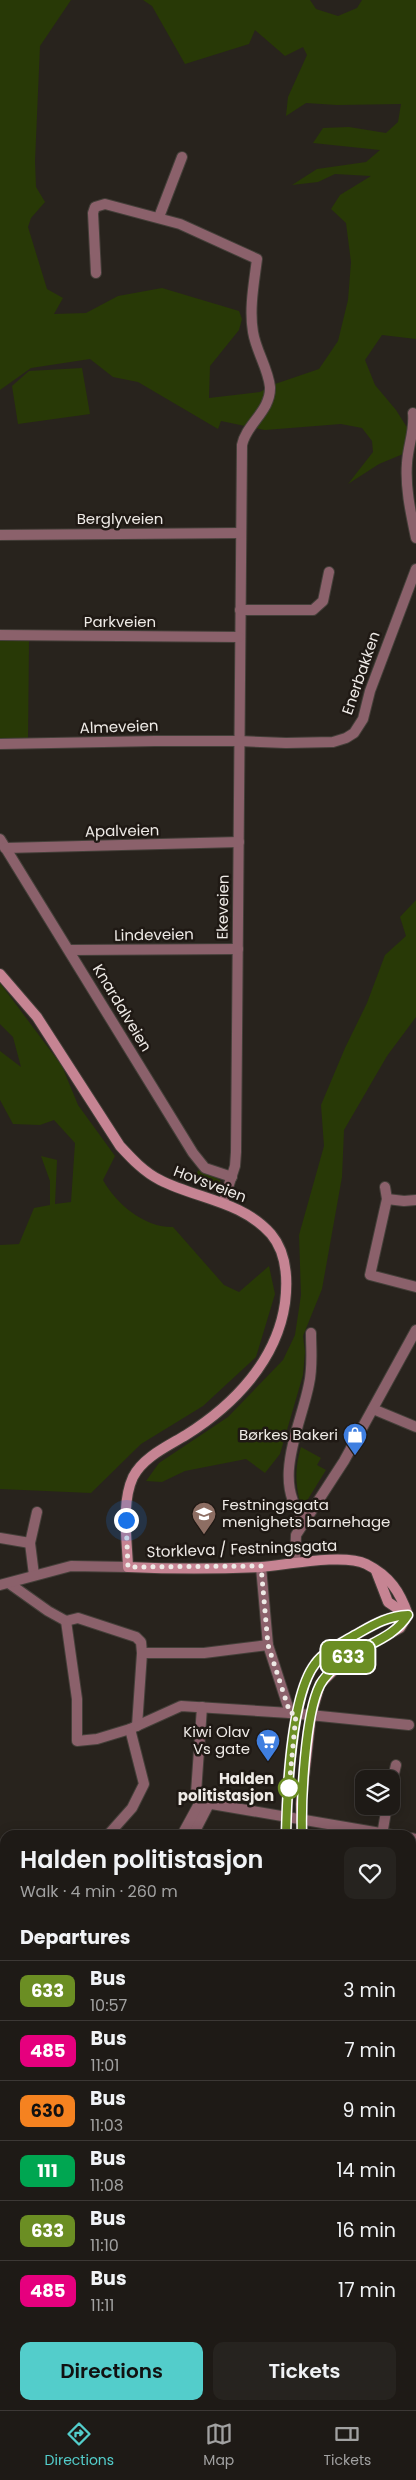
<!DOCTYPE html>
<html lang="en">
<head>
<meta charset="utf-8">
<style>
  body { margin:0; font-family:Poppins,sans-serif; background:#26231f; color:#f1f3f6; height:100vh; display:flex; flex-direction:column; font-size:19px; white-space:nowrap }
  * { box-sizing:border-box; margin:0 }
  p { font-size:16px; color:#a1a1a1 }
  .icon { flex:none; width:28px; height:28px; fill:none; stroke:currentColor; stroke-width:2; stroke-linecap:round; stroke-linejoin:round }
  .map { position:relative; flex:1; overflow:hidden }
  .drawer { position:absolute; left:0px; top:1830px; width:416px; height:580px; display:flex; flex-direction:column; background:#1e1a16; border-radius:15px 15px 0 0; box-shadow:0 2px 12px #0003,0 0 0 1px #3c3835 }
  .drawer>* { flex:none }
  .badge { padding:0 10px; border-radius:8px; font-size:18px; line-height:32px }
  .controls { position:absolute; left:355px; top:1770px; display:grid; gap:10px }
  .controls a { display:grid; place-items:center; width:45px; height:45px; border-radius:10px; background:#1e1a16; box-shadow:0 2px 12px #0003,0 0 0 1px #3c3835; font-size:25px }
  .you { position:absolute; width:25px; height:25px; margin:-12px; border:4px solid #fff; border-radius:50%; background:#1a73e8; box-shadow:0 0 0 8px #1a73e833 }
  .map>.badge { position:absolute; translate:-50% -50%; box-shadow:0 0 0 2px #fff }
  h2 { padding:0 20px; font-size:19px; line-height:45px }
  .round { display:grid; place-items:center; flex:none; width:52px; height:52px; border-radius:10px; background:#26231f }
  .head { display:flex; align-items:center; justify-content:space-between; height:85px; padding:0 20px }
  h1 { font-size:24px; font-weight:600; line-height:38px }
  .action { display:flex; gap:10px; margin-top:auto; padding:10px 20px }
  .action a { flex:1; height:58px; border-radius:10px; background:#53cdcb; color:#111; font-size:20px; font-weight:600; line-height:58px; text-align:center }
  .action a+a { background:#26231f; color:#f1f3f6 }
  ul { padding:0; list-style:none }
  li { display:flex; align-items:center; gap:15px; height:60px; padding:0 20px; border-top:1px solid #3c3835 }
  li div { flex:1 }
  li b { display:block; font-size:19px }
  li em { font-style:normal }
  li .badge { min-width:55px; font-weight:700; text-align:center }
  .dock { display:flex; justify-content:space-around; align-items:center; height:70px; border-top:1px solid #3c3835; background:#1e1a16; font-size:14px; color:#a1a1a1 }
  .dock a { display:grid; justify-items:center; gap:2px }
  .dock .selected { color:#53cdcb }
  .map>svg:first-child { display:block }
</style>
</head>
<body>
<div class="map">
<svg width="416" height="2410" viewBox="0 0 416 2410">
  <rect width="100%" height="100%" fill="#28231d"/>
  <g fill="#283906">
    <path d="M0,0H71L40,46L35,161L36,187L45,202L31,218L28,227L47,289L63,298L54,314L86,313L118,296L162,288L239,311L242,319L239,330L210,366L209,398L260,392L275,384L319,369L338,341L348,300L351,262L346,223L331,209L340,195L371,176L335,174L318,182L292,185L317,169L366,162L380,150L313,143L323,128L349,127L386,133L398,122L401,104L337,105L306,103L286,116L288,97L307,55L303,47L285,56L255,30L249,44L185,64L152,6L143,0H310L316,9L338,16L357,8L362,0H416V339L382,335L365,360L375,385L396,410L408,429L403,454L379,464L348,484L373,452L372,441L362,428L341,424L265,430L221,421L218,429L138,382L113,377L90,359L31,368L0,390Z"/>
    <path d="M82,368L90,414L18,424L12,386L29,371Z"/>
    <path d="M0,639H29L28,740H0Z"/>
    <path d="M416,900V1017L387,1056L344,1130L342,1177L322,1289L303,1336L305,1352L303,1375L280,1454L265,1473L246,1459L185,1471L162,1482L146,1481L159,1463L228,1417L283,1360L295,1335L301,1295L299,1235L324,1146L321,1105L345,1048L367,1003L385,955L406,936L400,917Z"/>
    <path d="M0,983L62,1066L78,1105L115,1156L103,1180C116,1204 145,1228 173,1227L224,1285L239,1292L269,1266L275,1294L256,1357L203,1406L141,1444L91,1493L0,1489V1245L19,1244L34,1208L50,1205V1181L41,1156L57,1160L55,1204L71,1202L75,1143L54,1120L40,1125L13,1124L0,1100V1051L21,1067L13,1037L0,1024Z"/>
    <path d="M199,1170L220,1180L222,1188H214L196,1183L197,1172Z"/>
    <path d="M301,1447L321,1458L317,1465L326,1470L305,1504L300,1502C295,1482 295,1467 301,1447Z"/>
    <path d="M5,2381V2405H36L30,2408L3,2406L0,2401V2383Z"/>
  </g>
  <g fill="#013">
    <path d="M416,2009V2113L411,2119V2014Z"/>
    <path d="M5,2308V2374L0,2376V2309Z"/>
  </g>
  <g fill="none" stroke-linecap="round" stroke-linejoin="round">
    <defs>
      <g id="street">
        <path d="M159,217L182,157"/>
        <path d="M96,273L93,213L95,207L105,204L180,224L257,259C254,283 249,309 253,332C256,351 268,368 270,387C271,411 246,424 242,445L236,1152L235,1166L223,1203"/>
        <path d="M413,413C415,430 408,446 407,463C405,488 411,514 416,538"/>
        <path d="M0,535L241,533"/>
        <path d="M240,610H313L323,601L329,572"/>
        <path d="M0,635L239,637"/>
        <path d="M0,744L155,741H239L286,743L333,742L346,738L354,733L363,719L370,691L416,569"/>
        <path d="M0,839L193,1153L205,1168L232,1177"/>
        <path d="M5,848L239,842"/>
        <path d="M70,950L238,949"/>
        <path d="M385,1187L387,1199L370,1275L416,1287"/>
        <path d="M387,1199L404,1201L416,1200"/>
        <path d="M373,1409L416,1427"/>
        <path d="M305,1520C270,1483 301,1426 309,1384C313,1367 311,1350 311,1333"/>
        <path d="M0,1538L30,1543"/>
        <path d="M295,1562L296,1535L344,1461L416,1330"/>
        <path d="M261,1567L268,1645L290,1713L409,1725"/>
        <path d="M34,1575L30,1543L37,1512"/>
        <path d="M10,1584L48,1611L66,1621L78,1618L136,1637L141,1642L142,1653L137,1726"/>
        <path d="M0,1585L71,1566L128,1567"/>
        <path d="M66,1621L77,1699V1741L97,1739L130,1729L181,1706L290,1713"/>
        <path d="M142,1653H204L268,1645"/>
        <path d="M391,1786L396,1765"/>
        <path d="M200,1802L392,1835"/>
        <path d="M200,1802L196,1793L202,1707"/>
        <path d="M108,1835L132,1808L144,1784L130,1729"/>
        <path d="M182,1835L200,1802"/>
        <path d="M193,1835L209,1804"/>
        <path d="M382,1835L387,1806"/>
        <path d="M411,1838L416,1839"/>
        <path d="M411,1911L416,1910"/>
        <path d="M0,2135L5,2133"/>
        <path d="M0,2210L5,2207"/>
        <path d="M411,2276L416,2270"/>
        <path d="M411,2350L416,2353"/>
        <path d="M126,2405L127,2410"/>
        <path d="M141,2405L142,2410"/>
        <path d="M335,2405L344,2410"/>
        <path d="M175,2410L180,2405"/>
        <path d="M228,2410L229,2405"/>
        <path d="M320,2410L323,2405"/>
      </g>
      <g id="secondary">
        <path d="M0,974L37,1017L120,1146C132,1159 144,1172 160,1180C197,1199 242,1201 271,1234C287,1253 288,1279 285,1303C277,1360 234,1405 186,1435C168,1446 143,1457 133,1477C121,1503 127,1539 128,1567C172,1569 217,1569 261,1567C286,1565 344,1553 366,1564C390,1576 400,1592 408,1615"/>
        <path d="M376,1571L388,1602L407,1615"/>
        <path d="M286,1835C287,1794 291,1695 315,1664C324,1651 342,1643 355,1635C373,1625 387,1616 408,1615"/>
        <path d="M302,1835L301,1804L311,1715L320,1684L345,1659L400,1628L408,1615"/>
      </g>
      <g id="primary">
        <path d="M411,2023L416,2030"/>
        <path d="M411,2048L416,2055"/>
        <path d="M0,2083L5,2078"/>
        <path d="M411,2142L416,2137"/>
        <path d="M57,2410L71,2405"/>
        <path d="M93,2410L104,2405"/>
      </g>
    </defs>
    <use href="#street" stroke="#443f39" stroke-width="12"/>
    <use href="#secondary" stroke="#443f39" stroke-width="12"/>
    <use href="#primary" stroke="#443f39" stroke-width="15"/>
    <use href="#street" stroke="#8b616b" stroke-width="10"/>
    <use href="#secondary" stroke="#c68493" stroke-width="10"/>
    <use href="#primary" stroke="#f49eb3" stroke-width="12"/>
    <defs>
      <g id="rail">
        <path d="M411,1965L416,1964"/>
        <path d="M0,2171L5,2168"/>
      </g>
    </defs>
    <use href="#rail" stroke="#afaba6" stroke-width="5"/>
    <use href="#rail" stroke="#1f1914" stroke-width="3" stroke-dasharray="9" stroke-linecap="butt"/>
  </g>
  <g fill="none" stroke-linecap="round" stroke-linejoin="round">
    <defs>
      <path id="line" d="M286,1835C287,1794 291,1695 315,1664C324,1651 342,1643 355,1635C373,1625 387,1616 408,1615C393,1639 365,1644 344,1660C335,1667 325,1675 320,1685C305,1714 301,1800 302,1835"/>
    </defs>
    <use href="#line" stroke="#fff" stroke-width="11"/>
    <use href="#line" stroke="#6b8e23" stroke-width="8"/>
    <path stroke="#eeeae6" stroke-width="5" stroke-dasharray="0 9" d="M126,1520L128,1567L261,1566L268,1645L290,1713L296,1714L289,1788"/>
  </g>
  <defs>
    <symbol id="shop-pin" viewBox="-11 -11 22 30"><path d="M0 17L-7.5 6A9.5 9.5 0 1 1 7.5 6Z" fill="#3f7fe0" stroke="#1f1914"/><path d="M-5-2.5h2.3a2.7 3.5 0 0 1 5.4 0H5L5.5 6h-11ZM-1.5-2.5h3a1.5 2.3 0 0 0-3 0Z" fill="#fff"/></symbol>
    <symbol id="school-pin" viewBox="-11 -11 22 30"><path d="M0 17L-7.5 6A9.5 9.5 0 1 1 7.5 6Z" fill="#8d6e63" stroke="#1f1914"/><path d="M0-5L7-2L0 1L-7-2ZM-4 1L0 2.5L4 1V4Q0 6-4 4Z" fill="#fff"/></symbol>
    <symbol id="supermarket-pin" viewBox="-11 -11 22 30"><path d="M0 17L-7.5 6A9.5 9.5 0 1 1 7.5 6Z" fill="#3f7fe0" stroke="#1f1914"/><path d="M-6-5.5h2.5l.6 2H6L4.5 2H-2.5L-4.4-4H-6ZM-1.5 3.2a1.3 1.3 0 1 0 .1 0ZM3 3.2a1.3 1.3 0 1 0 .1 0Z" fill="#fff"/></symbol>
  </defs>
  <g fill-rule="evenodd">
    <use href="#shop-pin" x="341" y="1421" width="28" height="38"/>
    <use href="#school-pin" x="190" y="1500" width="28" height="38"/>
    <use href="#supermarket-pin" x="254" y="1727" width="28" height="38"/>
  </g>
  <circle fill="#fff" stroke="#6b8e23" stroke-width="2.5" cx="289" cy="1788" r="10"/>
  <g text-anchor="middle" stroke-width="5" stroke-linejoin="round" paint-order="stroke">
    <g font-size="15" fill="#eeeae6" stroke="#1f1914">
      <text x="120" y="524">Berglyveien</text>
      <text x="120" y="627">Parkveien</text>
      <text transform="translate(361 673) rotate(-71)" y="5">Enerbakken</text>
      <text transform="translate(119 727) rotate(-2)" y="5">Almeveien</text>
      <text transform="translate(122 831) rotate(-1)" y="5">Apalveien</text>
      <text transform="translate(223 907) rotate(-89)" y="5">Ekeveien</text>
      <text transform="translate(154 935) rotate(-1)" y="5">Lindeveien</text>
      <text transform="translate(122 1008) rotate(59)" y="5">Knardalveien</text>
      <text transform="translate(210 1184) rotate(21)" y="5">Hovsveien</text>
      <text transform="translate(242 1549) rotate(-2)" y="5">Storkleva / Festningsgata</text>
    </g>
    <g font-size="15" fill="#eeeae6" stroke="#1f1914" text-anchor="end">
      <text x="338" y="1440">Børkes Bakeri</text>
      <text x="222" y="1510" text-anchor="start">Festningsgata<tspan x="222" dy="17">menighets barnehage</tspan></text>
      <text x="250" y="1737">Kiwi Olav<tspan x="250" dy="17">Vs gate</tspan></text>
    </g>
    <g font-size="15" font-weight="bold" fill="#eeeae6" stroke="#1f1914" text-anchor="end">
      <text x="274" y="1784">Halden<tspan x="274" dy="17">politistasjon</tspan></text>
    </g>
  </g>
</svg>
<div class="controls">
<a><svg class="icon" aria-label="layers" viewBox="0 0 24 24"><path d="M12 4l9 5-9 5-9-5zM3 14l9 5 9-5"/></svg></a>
</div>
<div class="you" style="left:126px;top:1520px"></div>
<b class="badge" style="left:348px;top:1657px;background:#6b8e23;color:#fff">633</b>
<section class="drawer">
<div class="head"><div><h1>Halden politistasjon</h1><p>Walk · 4 min · 260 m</p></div><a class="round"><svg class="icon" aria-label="heart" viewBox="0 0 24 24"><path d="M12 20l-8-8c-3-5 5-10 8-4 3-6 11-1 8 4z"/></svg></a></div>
<h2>Departures</h2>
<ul>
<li><span class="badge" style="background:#6b8e23;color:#fff">633</span><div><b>Bus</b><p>10:57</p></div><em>3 min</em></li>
<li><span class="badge" style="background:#e6007e;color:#fff">485</span><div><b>Bus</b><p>11:01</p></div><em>7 min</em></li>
<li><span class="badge" style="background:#f58220;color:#111">630</span><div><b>Bus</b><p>11:03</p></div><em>9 min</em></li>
<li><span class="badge" style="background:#00a651;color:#fff">111</span><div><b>Bus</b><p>11:08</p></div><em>14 min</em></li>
<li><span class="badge" style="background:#6b8e23;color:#fff">633</span><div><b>Bus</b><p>11:10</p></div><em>16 min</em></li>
<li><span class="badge" style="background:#e6007e;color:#fff">485</span><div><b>Bus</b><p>11:11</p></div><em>17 min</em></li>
</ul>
<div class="action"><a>Directions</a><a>Tickets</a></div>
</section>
</div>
<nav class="dock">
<a class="selected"><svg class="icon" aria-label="directions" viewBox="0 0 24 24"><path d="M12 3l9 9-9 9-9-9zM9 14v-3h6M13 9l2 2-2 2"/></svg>Directions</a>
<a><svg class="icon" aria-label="map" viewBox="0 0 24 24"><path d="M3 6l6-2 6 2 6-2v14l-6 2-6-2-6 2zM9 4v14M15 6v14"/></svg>Map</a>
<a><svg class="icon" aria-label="tickets" viewBox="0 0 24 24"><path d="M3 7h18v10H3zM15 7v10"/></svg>Tickets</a>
</nav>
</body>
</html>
